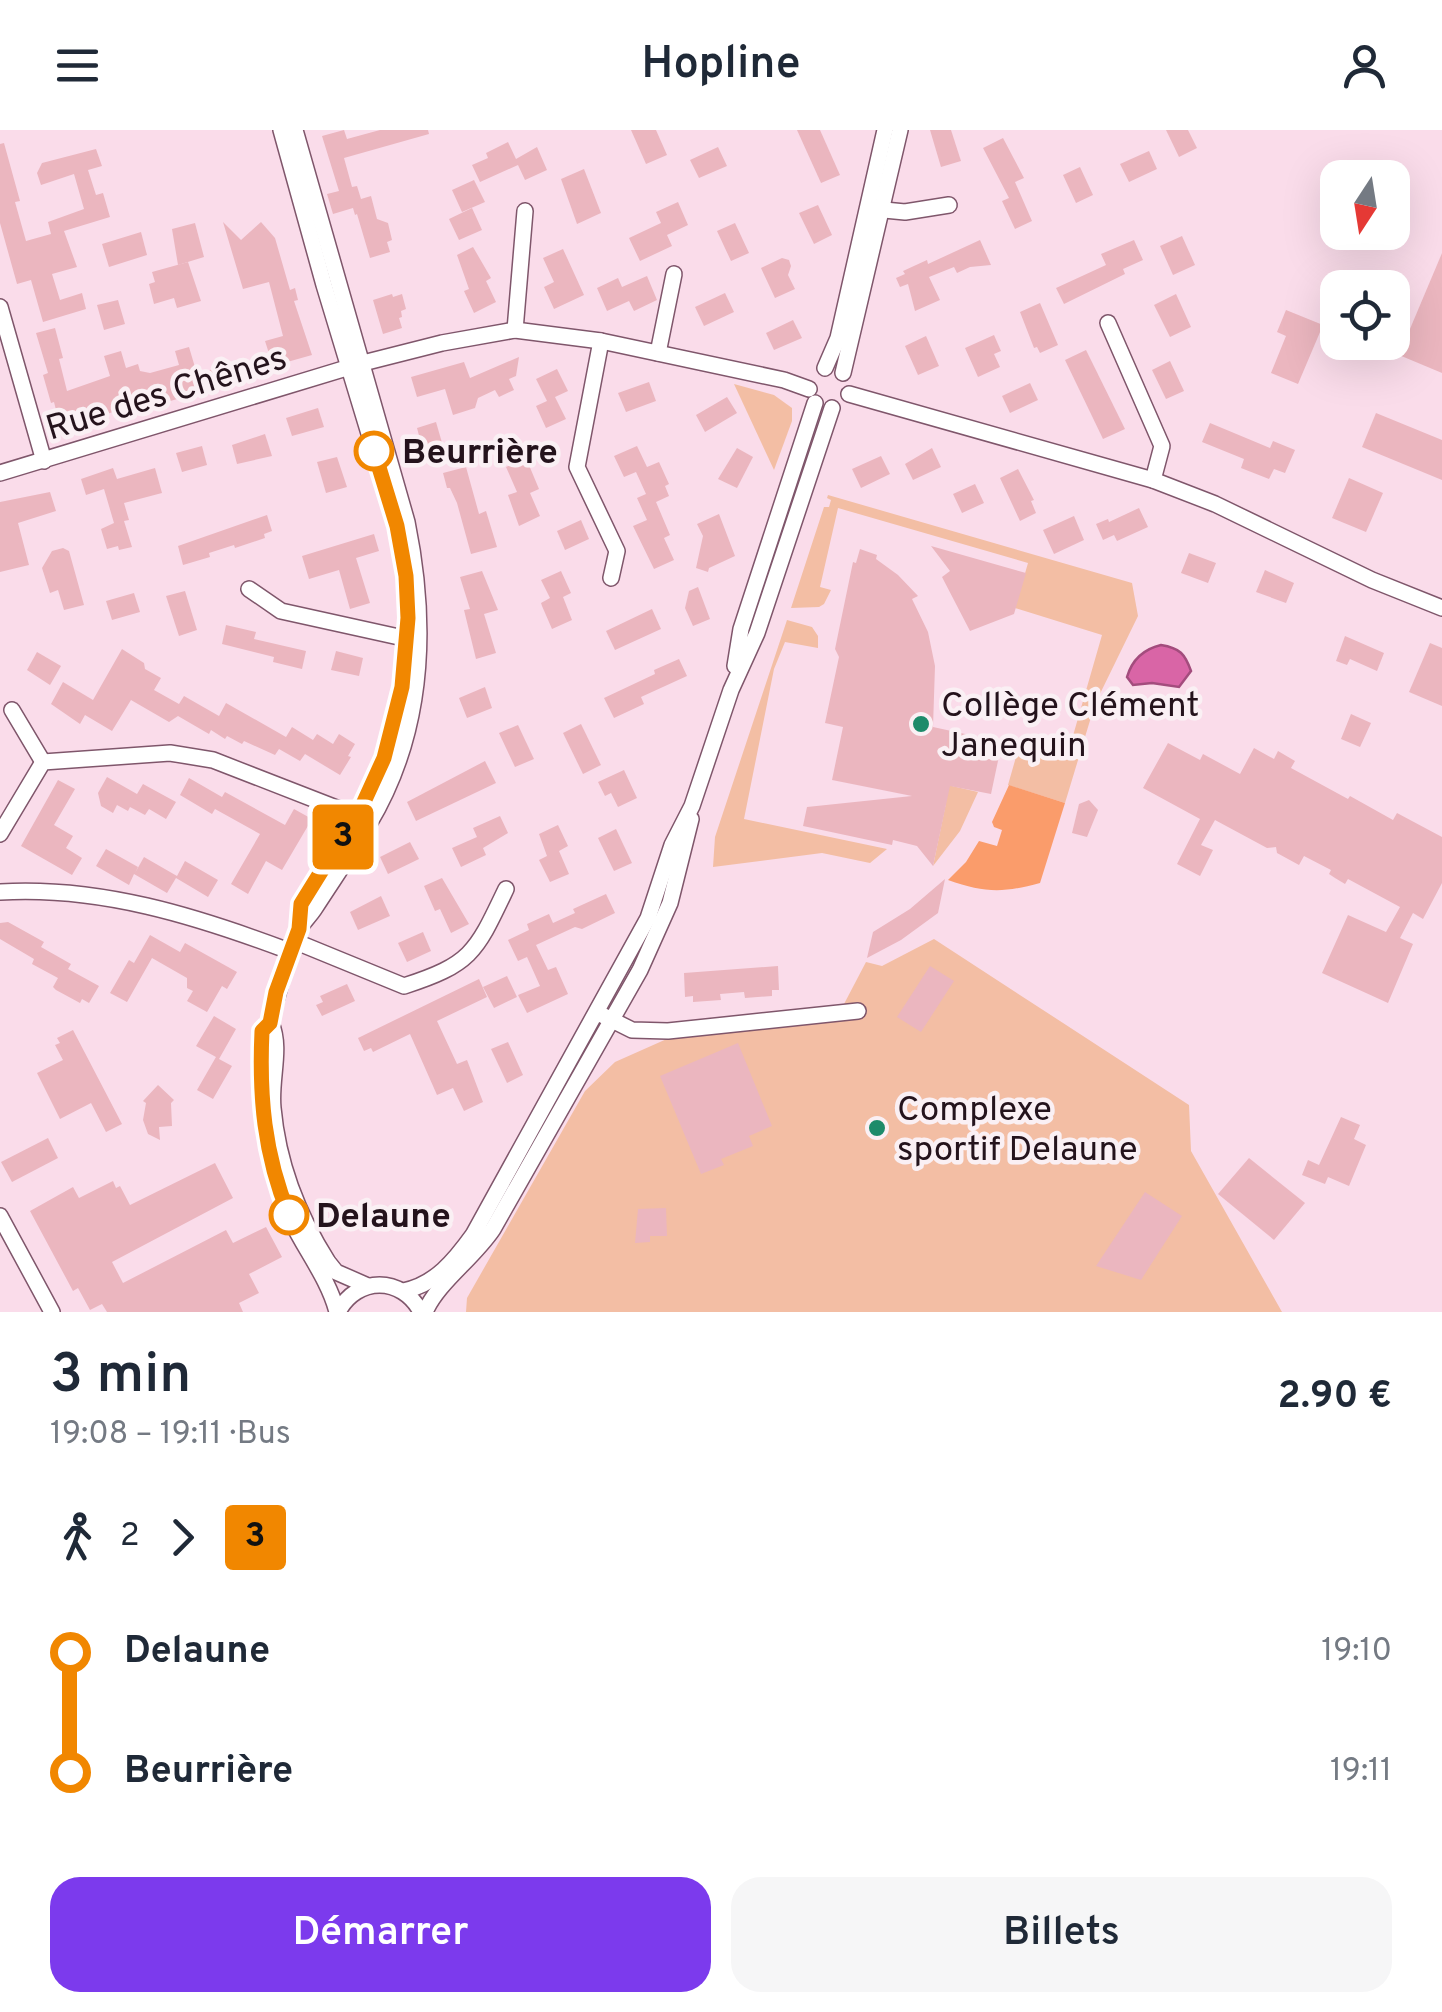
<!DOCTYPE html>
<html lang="fr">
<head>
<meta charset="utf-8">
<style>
  body { margin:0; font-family:Overpass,sans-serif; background:#f6f6f7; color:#1f2937; height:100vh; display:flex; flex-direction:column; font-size:38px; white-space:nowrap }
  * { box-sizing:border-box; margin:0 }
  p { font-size:32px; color:#747a83 }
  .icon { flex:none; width:55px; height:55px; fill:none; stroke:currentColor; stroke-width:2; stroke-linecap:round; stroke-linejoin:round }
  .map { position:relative; height:1182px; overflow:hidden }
  .panel { display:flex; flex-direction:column; background:#fff; flex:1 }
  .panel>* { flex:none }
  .badge { padding:0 20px; border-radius:8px; font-size:35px; line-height:65px }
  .needle { width:65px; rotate:192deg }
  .buttons { position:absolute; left:1320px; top:30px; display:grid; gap:20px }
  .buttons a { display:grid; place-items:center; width:90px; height:90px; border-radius:20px; background:#fff; box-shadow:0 10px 40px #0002; font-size:50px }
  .map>.badge { position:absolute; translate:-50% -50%; box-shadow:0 0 0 5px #fff }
  .legs { display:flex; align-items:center; gap:15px; height:110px; padding:0 50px; font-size:32px }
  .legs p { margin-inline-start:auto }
  .summary { display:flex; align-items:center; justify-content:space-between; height:170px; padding:0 50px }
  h1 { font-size:55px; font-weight:600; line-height:75px }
  .action { display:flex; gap:20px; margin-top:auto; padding:20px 50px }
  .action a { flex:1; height:115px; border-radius:30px; background:#7c3aed; color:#fff; font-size:40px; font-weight:600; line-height:115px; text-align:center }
  .action a+a { background:#f6f6f7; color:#1f2937 }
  ul { padding:0 50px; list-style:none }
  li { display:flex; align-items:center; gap:35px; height:120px; font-size:38px }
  li i { display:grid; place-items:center; width:15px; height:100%; margin:0 12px; background:currentColor }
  li i::after { content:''; width:25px; height:25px; margin:-12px; border:8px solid; border-radius:50%; background:#fff }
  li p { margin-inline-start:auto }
  li:first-child i { background:linear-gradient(#0000 50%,currentColor 0) }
  li:last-child i { background:linear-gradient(currentColor 50%,#0000 0) }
  header { display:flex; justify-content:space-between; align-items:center; height:130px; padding:0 50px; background:#fff; font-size:45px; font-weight:600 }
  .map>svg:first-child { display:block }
</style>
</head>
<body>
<header><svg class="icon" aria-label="menu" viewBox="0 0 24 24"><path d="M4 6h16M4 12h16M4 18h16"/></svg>Hopline<svg class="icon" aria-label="person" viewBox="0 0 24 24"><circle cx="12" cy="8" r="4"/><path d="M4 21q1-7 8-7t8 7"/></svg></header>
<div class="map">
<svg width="1442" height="1182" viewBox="0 0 1442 1182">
  <rect width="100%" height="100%" fill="#fadcea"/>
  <g fill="#f3bea4">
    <path d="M734,254L774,265L792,278V291L774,340Z"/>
    <path d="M828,365L1132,453L1138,486L1095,574L1065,673L1008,655L1018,620L1066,630L1102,505L1015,478L1028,433L838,378L820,457L831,460L824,474L819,477L791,478L824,377H829L831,370L827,368Z"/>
    <path d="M787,490L812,497L818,506V518L785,512L774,539L744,689L887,719L870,733L822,723L713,737L715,707Z"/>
    <path d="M939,653L978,662L960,701L933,736L946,673Z"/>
    <path d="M934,809L1189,975L1191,1021L1282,1182H466L467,1168L585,961L615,932L669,908L844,874L866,832L882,836Z"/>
  </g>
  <path fill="#fa9c6b" d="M1009,655L1065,673L1040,753C1003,763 985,763 948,750L966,732L979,711L997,716L1002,700L994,697L992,692Z"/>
  <path fill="#d965a6" stroke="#a34c7d" stroke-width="2.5" d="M1161,515C1180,518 1185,524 1191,541L1179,557L1152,553L1133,555L1127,547C1132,530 1144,519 1161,515Z"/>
  <g fill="#ebb6bf">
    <path d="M344,0L347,9L380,0H428L429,4L344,28L352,57L357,56L361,69L371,66L377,89L388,93L392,110L387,112L390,122L370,128L357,84L355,85L353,78L333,84L327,64L339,61L322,6Z"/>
    <path d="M631,0H656L667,25L646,34Z"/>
    <path d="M797,0H820L840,45L821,53Z"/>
    <path d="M930,0H951L961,31L941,37Z"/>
    <path d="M1166,0H1188L1197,18L1179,27Z"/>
    <path d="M1003,8L1024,48L1015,52L1032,91L1015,99L1002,71L1009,68L983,18Z"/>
    <path d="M508,12L516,29L537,17L547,40L525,50L518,35L480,52L472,35L488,28L486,23Z"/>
    <path d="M4,13L20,71L15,72L26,111L51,104L48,92L84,79L74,44L41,55L37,43L42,33L96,19L102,36L88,40L96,65L103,63L110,87L64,101L77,137L52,144L60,170L82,163L86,179L43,192L31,150L17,154L0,93V14Z"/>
    <path d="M718,17L727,36L699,48L690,30Z"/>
    <path d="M1149,21L1157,39L1129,52L1120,34Z"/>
    <path d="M1080,37L1093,65L1076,73L1063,45Z"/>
    <path d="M584,39L601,83L577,94L561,49Z"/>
    <path d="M474,50L485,72L462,82L452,60Z"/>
    <path d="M678,72L688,95L667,105L672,116L640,131L629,108L661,93L656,82Z"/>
    <path d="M818,75L832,105L814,114L799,83Z"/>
    <path d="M472,78L482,100L459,110L449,89Z"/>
    <path d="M223,92L241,110L261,92L275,108L290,160L295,158L298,170L294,171L312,225L273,236L265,211L283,206L269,152L243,159Z"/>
    <path d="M195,93L204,127L178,135L172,99Z"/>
    <path d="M735,93L749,123L731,131L717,101Z"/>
    <path d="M141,102L147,125L109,137L102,114Z"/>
    <path d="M1182,106L1195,135L1173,145L1160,116Z"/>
    <path d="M980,110L991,135L970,137L957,143L954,137L929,147L940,170L915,181L908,154L900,157L896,148L905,144L903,141L927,130L928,134Z"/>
    <path d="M1134,110L1143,130L1123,139L1125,144L1064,174L1056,158L1106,135L1101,124Z"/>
    <path d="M473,117L491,148L486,151L496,172L474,183L464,161L469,159L457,125Z"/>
    <path d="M563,119L584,165L554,179L544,157L554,152L543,128Z"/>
    <path d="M1442,123V243L1399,225Z"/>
    <path d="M782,128L789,130L791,136L788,145L795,159L775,168L761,138Z"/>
    <path d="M188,132L201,171L177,178L174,168L154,174L149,154L155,152L152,142Z"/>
    <path d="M647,146L657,170L634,181L629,171L607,181L597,158L618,148L622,157Z"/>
    <path d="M725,163L734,182L704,196L695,177Z"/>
    <path d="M392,164L393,167L402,164L406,179L401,181L402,187L399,188L402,198L383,204L373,170Z"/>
    <path d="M1176,164L1191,197L1170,207L1154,175Z"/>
    <path d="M118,170L125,194L104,200L97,175Z"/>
    <path d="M1040,173L1058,215L1040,223L1037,217L1034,218L1020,182Z"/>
    <path d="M1286,180L1323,195L1298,254L1271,243L1286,206L1277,202Z"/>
    <path d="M793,190L802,208L774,220L766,203Z"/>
    <path d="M55,198L63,228L59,229L67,261L110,246L104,226L121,221L126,238L138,234L140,241L150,243L179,235L175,221L189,217L197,244L230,234L235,252L167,272V269L116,281L70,296L67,285L58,288L54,272L51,273L43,245L48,243L36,203Z"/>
    <path d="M994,205L1001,221L994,224L1000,237L978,247L965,218Z"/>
    <path d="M926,206L939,236L918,245L905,216Z"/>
    <path d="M1086,220L1125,299L1103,309L1065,230Z"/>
    <path d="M519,227L516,246L509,249L514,260L499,267L495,260L478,268L475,278L453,285L445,259L417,267L411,247L464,232L470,248Z"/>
    <path d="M1170,231L1184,261L1166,269L1152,240Z"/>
    <path d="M557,239L568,261L555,267L566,289L546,298L536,276L547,271L536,249Z"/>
    <path d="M649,252L656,271L626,282L618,263Z"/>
    <path d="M1030,253L1038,270L1010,283L1002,266Z"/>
    <path d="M727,267L737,283L705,302L696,285Z"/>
    <path d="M318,278L324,297L292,306L286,288Z"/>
    <path d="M1376,283L1442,310V350L1362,317Z"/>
    <path d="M436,292L445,323L425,328L417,298Z"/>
    <path d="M1210,293L1270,318L1273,311L1295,320L1285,343L1274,339L1269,349L1241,338L1244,329L1202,312Z"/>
    <path d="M265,304L272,326L237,334L232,315Z"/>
    <path d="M202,316L207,335L182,342L176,323Z"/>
    <path d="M637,316L647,337L659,332L669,354L665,356L669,366L656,372L670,405L664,408L674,430L654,439L633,396L647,390L637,368L646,364L636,342L624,347L614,326Z"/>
    <path d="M737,318L753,327L737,358L718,349Z"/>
    <path d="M932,318L941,337L913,350L905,334Z"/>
    <path d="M881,326L890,344L861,358L852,339Z"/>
    <path d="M337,327L347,357L326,363L317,332Z"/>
    <path d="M526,328L539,359L530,363L540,386L519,396L508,365L517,362L506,337Z"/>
    <path d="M466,337L479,384L486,381L497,417L471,424L457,373L450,358H447L443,343Z"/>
    <path d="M113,338L117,349L155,338L162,363L124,373L129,390L124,391L132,417L119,420L118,416L107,419L101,399L114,393L104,359L86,365L81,349Z"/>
    <path d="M1018,339L1034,370L1031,371L1036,383L1020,391L1000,348Z"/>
    <path d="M1349,348L1383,363L1366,402L1332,388Z"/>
    <path d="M975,354L984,373L962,383L953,364Z"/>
    <path d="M50,362L56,381L18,393L29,435L0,442V372Z"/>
    <path d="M1139,378L1148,397L1117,411L1114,405L1103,410L1096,394L1108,389L1109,392Z"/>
    <path d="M719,384L735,426L709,438L708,442L696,438L703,406L697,394Z"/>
    <path d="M267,385L272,401L264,404L265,408L235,418L234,415L209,423L210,427L183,435L178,416Z"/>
    <path d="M1074,386L1084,410L1054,424L1043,400Z"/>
    <path d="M581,390L589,409L565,420L557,401Z"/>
    <path d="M374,404L379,421L356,428L370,473L350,479L339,440L309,449L302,426Z"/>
    <path d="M931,416L1026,443L1014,484L970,501L942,447L950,441Z"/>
    <path d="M63,418L69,421L84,475L64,480L58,460L50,463L42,438L52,421Z"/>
    <path d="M860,419L877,425L876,429L898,445L918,466L912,469L928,502L935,536L933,597L1002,612L991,664L950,656L933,736L917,716L893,710L892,715L803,696L807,677L912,666L832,650L843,597L825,593L839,527L835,519L853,432L856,433Z"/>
    <path d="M1189,423L1216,433L1208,453L1181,443Z"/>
    <path d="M1265,440L1294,453L1286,473L1256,462Z"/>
    <path d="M482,441L498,480L484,484L496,523L476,529L464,480L470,479L460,447Z"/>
    <path d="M561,441L571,463L563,467L572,490L552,499L542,476L541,473L550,468L541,450Z"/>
    <path d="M698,457L710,489L693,496L685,478L689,461Z"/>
    <path d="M185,461L197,500L179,506L166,466Z"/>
    <path d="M134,463L140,482L112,490L106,471Z"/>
    <path d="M652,479L661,499L615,520L606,501Z"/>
    <path d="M226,495L256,502L254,509L306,521L302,539L273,532L274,527L222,514Z"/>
    <path d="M1345,506L1384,523L1377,541L1350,529L1347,535L1336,531Z"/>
    <path d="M1430,513L1442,518V576L1409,562Z"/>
    <path d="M122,519L144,533L145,539L161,548L154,560L179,574L184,566L219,586L226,573L286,607L292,597L313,610L317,604L333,614L339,604L355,614L348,626L351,627L340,645L305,624L300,631L279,619L275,625L244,611L242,614L227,606L225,609L211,600L209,604L178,586L169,592L131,570L112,601L85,585L80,594L51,574L63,552L93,570Z"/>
    <path d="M336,521L363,528L359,546L331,540Z"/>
    <path d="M37,522L61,536L50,555L27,540Z"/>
    <path d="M679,529L687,546L641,567L644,574L614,588L604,568L655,544L654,540Z"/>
    <path d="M485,557L492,578L467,588L459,568Z"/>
    <path d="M1351,584L1371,593L1360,617L1341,609Z"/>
    <path d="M581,594L601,635L583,644L563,603Z"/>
    <path d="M518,595L534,629L515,637L499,603Z"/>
    <path d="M1168,613L1200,630L1203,624L1240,644L1254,618L1274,629L1278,621L1295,631L1291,638L1348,669L1350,666L1393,690L1397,683L1442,707V753L1423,789L1413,783L1400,808L1413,814L1388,873L1322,843L1348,785L1386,802L1400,777L1348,749L1345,754L1335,748L1329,744L1331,740L1304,726L1299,735L1277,723L1276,717L1267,718L1215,690L1201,715L1213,720L1200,746L1177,734L1200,689L1143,658Z"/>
    <path d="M485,631L496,653L416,691L407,672Z"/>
    <path d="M624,640L637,668L618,677L611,663L605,666L598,652Z"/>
    <path d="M107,647L137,664L143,654L176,672L166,689L149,679L145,685L130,677L128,681L117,675L113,683L101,676L98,663Z"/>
    <path d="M189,648L222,667L225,662L285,695L294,679L312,689L282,740L266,731L248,764L231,754L260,704L215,679L212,684L180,665Z"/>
    <path d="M58,650L75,659L54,695L73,706L66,718L82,728L72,745L21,716Z"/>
    <path d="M1089,670L1098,680L1087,707L1072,703L1079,674Z"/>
    <path d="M500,686L508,703L483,718L486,725L461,737L452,718L477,707L473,698Z"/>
    <path d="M558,695L568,716L559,721L569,744L550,752L539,730L547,726L539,704Z"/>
    <path d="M616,699L632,733L614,741L598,708Z"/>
    <path d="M410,712L419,729L388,744L380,727Z"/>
    <path d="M106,719L138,737L135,743L144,727L177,746L185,731L218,750L208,767L176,748L167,763L134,744L129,755L96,736Z"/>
    <path d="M442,748L469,794L451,803L440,779L435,781L424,756Z"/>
    <path d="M945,749L938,783L901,810L867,828L873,802L910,779Z"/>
    <path d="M606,764L615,783L582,799L575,797L536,815L548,840L556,837L568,864L527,883L518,865L540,856L527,827L518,831L508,810L529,800L527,794L549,784L553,793L575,783L573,779Z"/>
    <path d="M381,766L390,786L358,800L350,782Z"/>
    <path d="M8,792L44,812L41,817L71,834L68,839L99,856L89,873L82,869L80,873L56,860L53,857L58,848L32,834L34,829L0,809V793Z"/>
    <path d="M423,802L431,821L407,832L398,813Z"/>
    <path d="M150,805L180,822L185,813L237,842L227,859L222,856L207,882L187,871L193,861L187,858V848L152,828L127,872L110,863L129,830L134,833Z"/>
    <path d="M778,836L779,860H772V866L745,868L744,862L720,864L721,870L693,872V866L685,867L684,843Z"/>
    <path d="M930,836L954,851L921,902L897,887Z"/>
    <path d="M507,846L517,867L494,878L483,857Z"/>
    <path d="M479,849L487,867L437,891L457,934L467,930L483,972L464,981L453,958L437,965L410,904L373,922L371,918L364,921L358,908Z"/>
    <path d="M347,854L355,871L322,886L316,875L323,872L320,866Z"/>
    <path d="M214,886L236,899L219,929L232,936L213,969L197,960L216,927L196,916Z"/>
    <path d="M73,900L122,994L106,1002L91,973L60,989L37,943L63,930L55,915L60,913L57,908Z"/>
    <path d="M508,912L523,945L507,953L491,919Z"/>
    <path d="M738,913L772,996L749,1006L753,1016L721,1029L724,1035L701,1044L660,946Z"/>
    <path d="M158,955L174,970L171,973L172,996L159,997L160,1010L148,1004L143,990L146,973L143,971Z"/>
    <path d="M1341,987L1360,995L1354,1009L1366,1015L1349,1056L1328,1047L1325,1054L1302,1045L1308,1030L1319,1035Z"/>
    <path d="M48,1008L58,1028L12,1052L1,1032Z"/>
    <path d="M1249,1028L1305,1073L1274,1110L1218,1064Z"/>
    <path d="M215,1033L233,1068L112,1132L123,1153L226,1100L233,1113L266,1097L282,1127L249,1144L259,1163L239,1173L243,1182H107L102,1174L90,1180L78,1158L73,1161L30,1081L73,1057L79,1068L113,1051L116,1058L120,1056L130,1075Z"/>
    <path d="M1145,1062L1182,1086L1141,1150L1096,1136Z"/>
    <path d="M666,1078L667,1106H650V1112L635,1113L638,1079Z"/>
  </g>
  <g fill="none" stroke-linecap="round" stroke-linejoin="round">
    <defs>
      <g id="minor">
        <path d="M281,0L324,155L397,396L406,446L408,488L402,557L384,628L363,675L301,775L299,799"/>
        <path d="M295,0L407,392C428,495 424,602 369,694C352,723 333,750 315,778C310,786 302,793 297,802C284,827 277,886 262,901C260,966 263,1032 292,1092C306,1121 329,1150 337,1182"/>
        <path d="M874,79L905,82L949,75"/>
        <path d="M0,177L44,331"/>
        <path d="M1108,193L1162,316L1153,350"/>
        <path d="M515,200L525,81"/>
        <path d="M601,211L577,337L617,421L611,448"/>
        <path d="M658,223L674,144"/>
        <path d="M825,238L838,208L885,0"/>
        <path d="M843,243L900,0"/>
        <path d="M849,264L1153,350L1215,374L1372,450L1442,478"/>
        <path d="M0,343L363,233L442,213L515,200L601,211L784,250L809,259"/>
        <path d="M249,459L281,481L417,511"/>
        <path d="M735,536L741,499L815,273"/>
        <path d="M12,580L43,632"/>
        <path d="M0,704L43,632L170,623L213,630L362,688"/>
        <path d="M0,762C100,756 196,786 289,821"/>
        <path d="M294,811L404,856C472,834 476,822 506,759"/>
        <path d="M602,885L632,900L668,901L858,881"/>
        <path d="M271,893C282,919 270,949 273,978C278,1034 298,1085 328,1132L336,1142L368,1156"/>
        <path d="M0,1086L52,1182"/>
        <path d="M403,1161C435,1155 455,1130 473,1105L648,788L672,715L692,676L731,560L757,503L832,278"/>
        <path d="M338,1182C357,1146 402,1146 421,1182"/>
        <path d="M425,1182C438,1152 473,1129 493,1099L640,840L670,773L691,689"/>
      </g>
    </defs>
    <use href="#minor" stroke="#7f566b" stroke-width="18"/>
    <use href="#minor" stroke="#fff" stroke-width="15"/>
  </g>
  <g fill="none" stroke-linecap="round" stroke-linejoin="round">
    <defs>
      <path id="line-1" d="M289,1085C264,1024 259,966 262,901L270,893L276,862L299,799L301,774L363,674L384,628L402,557L408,488L406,446L397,396L374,321"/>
    </defs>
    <use href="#line-1" stroke="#fff" stroke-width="22"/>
    <use href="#line-1" stroke="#f18700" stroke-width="15"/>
  </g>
  <g fill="#fff" stroke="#f18700" stroke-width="5">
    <circle cx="374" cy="321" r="18"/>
    <circle cx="289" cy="1085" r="18"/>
  </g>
  <g fill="#1d8b6a" stroke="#faf0f4" stroke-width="4">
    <circle cx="921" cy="594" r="10"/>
    <circle cx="877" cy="998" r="10"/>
  </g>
  <g text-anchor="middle" stroke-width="9" stroke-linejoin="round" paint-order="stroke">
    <g font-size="35" fill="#24131c" stroke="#faf0f4">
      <text transform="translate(166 262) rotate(-17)" y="12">Rue des Chênes</text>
    </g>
    <g font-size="35" font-weight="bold" fill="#24131c" stroke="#faf0f4" text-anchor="start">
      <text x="402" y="333">Beurrière</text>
      <text x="316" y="1097">Delaune</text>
    </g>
    <g font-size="35" fill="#24131c" stroke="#faf0f4" text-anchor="start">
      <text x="941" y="586">Collège Clément<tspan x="941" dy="40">Janequin</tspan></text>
      <text x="897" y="990">Complexe<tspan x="897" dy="40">sportif Delaune</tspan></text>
    </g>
  </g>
</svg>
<div class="buttons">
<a><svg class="needle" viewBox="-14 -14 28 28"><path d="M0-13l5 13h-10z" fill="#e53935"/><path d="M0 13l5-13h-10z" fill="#747a83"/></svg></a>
<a><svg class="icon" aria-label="locate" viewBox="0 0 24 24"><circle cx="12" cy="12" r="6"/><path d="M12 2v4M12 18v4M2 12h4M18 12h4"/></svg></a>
</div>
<b class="badge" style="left:343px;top:707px;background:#f18700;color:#111">3</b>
</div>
<section class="panel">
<div class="summary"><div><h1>3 min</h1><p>19:08 – 19:11 · Bus</p></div><b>2.90 €</b></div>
<div class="legs"><svg class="icon" aria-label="walk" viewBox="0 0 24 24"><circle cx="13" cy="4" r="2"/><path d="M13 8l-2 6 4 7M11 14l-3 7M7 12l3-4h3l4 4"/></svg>2<svg class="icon" aria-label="forward" viewBox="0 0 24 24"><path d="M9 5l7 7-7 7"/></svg><b class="badge" style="background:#f18700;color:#111">3</b></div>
<ul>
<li><i style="color:#f18700"></i><b>Delaune</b><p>19:10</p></li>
<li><i style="color:#f18700"></i><b>Beurrière</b><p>19:11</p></li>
</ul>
<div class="action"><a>Démarrer</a><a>Billets</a></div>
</section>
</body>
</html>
